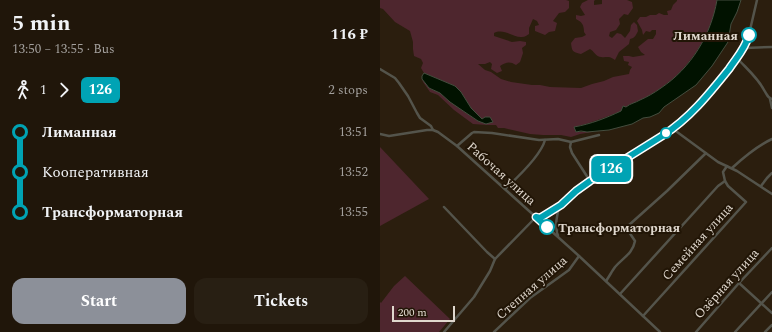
<!DOCTYPE html>
<html lang="en">
<head>
<meta charset="utf-8">
<style>
  body { margin:0; font-family:Spectral,serif; background:#281f13; color:#f1f3f6; height:100vh; display:flex; flex-direction:column; font-size:15px; white-space:nowrap }
  * { box-sizing:border-box; margin:0 }
  p { font-size:13px; color:#a29f9c }
  .icon { flex:none; width:22px; height:22px; fill:none; stroke:currentColor; stroke-width:2; stroke-linecap:round; stroke-linejoin:round }
  .map { position:relative; flex:1; overflow:hidden }
  .drawer { display:flex; flex-direction:column; background:#20160a; width:380px }
  .drawer>* { flex:none }
  .badge { padding:0 8px; border-radius:6px; font-size:14px; line-height:26px }
  .scale { position:absolute; left:12px; bottom:10px; width:63px; box-sizing:border-box; padding-left:4px; border:2px solid #e0d8ce; border-top:0; font-size:11px; line-height:14px; white-space:nowrap; color:#e0d8ce; -webkit-text-stroke:3px #211506; paint-order:stroke }
  .map>.badge { position:absolute; translate:-50% -50%; box-shadow:0 0 0 2px #fff }
  .legs { display:flex; align-items:center; gap:6px; height:44px; padding:0 12px; font-size:13px }
  .legs p { margin-inline-start:auto }
  .summary { display:flex; align-items:center; justify-content:space-between; height:68px; padding:0 12px }
  h1 { font-size:22px; font-weight:700; line-height:30px }
  .action { display:flex; gap:8px; margin-top:auto; padding:8px 12px }
  .action a { flex:1; height:46px; border-radius:12px; background:#8c9099; color:#fff; font-size:16px; font-weight:700; line-height:46px; text-align:center }
  .action a+a { background:#281f13; color:#f1f3f6 }
  ul { padding:0 12px; list-style:none }
  li { display:flex; align-items:center; gap:14px; height:40px; font-size:15px }
  li i { display:grid; place-items:center; width:6px; height:100%; margin:0 5px; background:currentColor }
  li i::after { content:''; width:10px; height:10px; margin:-5px; border:3px solid; border-radius:50%; background:#20160a }
  li p { margin-inline-start:auto }
  li:first-child i { background:linear-gradient(#0000 50%,currentColor 0) }
  li:last-child i { background:linear-gradient(currentColor 50%,#0000 0) }
  main { display:flex; flex:1; min-height:0 }
  .map>svg:first-child { display:block }
</style>
</head>
<body>
<main>
<section class="drawer">
<div class="summary"><div><h1>5 min</h1><p>13:50 – 13:55 · Bus</p></div><b>116 ₽</b></div>
<div class="legs"><svg class="icon" aria-label="walk" viewBox="0 0 24 24"><circle cx="13" cy="4" r="2"/><path d="M13 8l-2 6 4 7M11 14l-3 7M7 12l3-4h3l4 4"/></svg>1<svg class="icon" aria-label="forward" viewBox="0 0 24 24"><path d="M9 5l7 7-7 7"/></svg><b class="badge" style="background:#00a3b4;color:#fff">126</b><p>2 stops</p></div>
<ul>
<li><i style="color:#00a3b4"></i><b>Лиманная</b><p>13:51</p></li>
<li><i style="color:#00a3b4"></i><span>Кооперативная</span><p>13:52</p></li>
<li><i style="color:#00a3b4"></i><b>Трансформаторная</b><p>13:55</p></li>
</ul>
<div class="action"><a>Start</a><a>Tickets</a></div>
</section>
<div class="map">
<svg width="392" height="332" viewBox="0 0 392 332">
  <rect width="100%" height="100%" fill="#2b1e0e"/>
  <g fill="#4e262e">
    <path d="M0,0H186L189,1V8L185,12L179,13L173,21L177,23L175,31L169,32L165,35L155,31V26L159,25L157,21L153,19L149,28V34C147,35 145,37 142,37C134,38 124,28 114,33V36L132,42L140,41L146,42V45L142,48L143,53L140,62L136,65C130,61 126,62 120,66L122,71L117,73L111,69L112,64L110,62L105,64H98L105,70L111,72L121,79L131,82L152,85H160L170,87L201,88L212,84L224,81L233,77L249,74L250,70L252,67L248,65L249,62L244,61L243,56H249L253,57L265,55L261,52L258,47L268,39H273L276,34V30H272L270,32L266,31L263,35L262,30L257,21L260,17H266L270,15H276L279,13L284,15H288L287,11L291,10L293,5L297,1V0H337C331,35 310,68 281,88C274,93 267,97 260,100C255,103 251,103 246,107L243,106L241,111C226,117 211,123 194,127L196,132H212L200,134L191,137L181,135H163L150,134L124,128H118L116,125H107L93,124L74,110L58,95L50,92L43,82L42,79L49,88L60,93L70,102L98,121L106,124L105,117L102,119L91,108L81,92L75,86L44,73L41,68L43,63L41,59L34,56L33,49V42L30,31L15,22L3,9L0,8Z"/>
    <path d="M208,0H215L214,1V5L222,4V0H247L252,2L253,8L248,15L244,14L239,19L240,24L236,30L230,32L229,36L232,38L237,33L241,34L245,38L250,31L251,25L254,22L257,25L258,31C256,35 255,38 250,39L249,44L239,52L235,60C228,55 227,58 221,57C216,57 214,51 210,49L201,54C192,52 192,51 191,43L195,38L202,37L206,35L204,32C204,25 202,22 196,19V15L201,16L205,15L200,7L202,3Z"/>
    <path d="M0,147L49,199L0,226Z"/>
    <path d="M25,276L70,319L59,332H0V302L1,303L14,286Z"/>
  </g>
  <g fill="#011200" stroke="#444d3e">
    <path d="M337,0H361L357,12L351,24L348,42L332,66L316,85L284,107L279,113L270,117L263,118L252,124L229,130L207,132L201,131L196,132L194,127C211,124 226,118 241,111L243,106L246,107C251,103 255,103 260,100C267,97 274,93 281,88C311,68 331,35 337,0Z"/>
    <path d="M44,73L75,86L81,92L91,108L102,119L105,117H110L113,122L106,124L98,121L70,102L60,93L49,88L42,79V76Z"/>
  </g>
  <g fill="none" stroke-linecap="round" stroke-linejoin="round">
    <g stroke="#54544b" stroke-width="2.5">
      <path d="M365,48L392,47"/>
      <path d="M357,58C366,68 378,78 384,90C387,94 387,98 392,99"/>
      <path d="M0,69L15,78L19,83L28,96L37,113L40,118L51,126L53,130"/>
      <path d="M390,99L392,108"/>
      <path d="M293,129L338,162L357,171L392,194"/>
      <path d="M0,134L9,136L47,130H53L58,132L77,146L199,256L280,332"/>
      <path d="M191,142L190,147L192,153L210,181"/>
      <path d="M77,146L92,133L94,132L112,133L159,140L178,139L191,142L219,135"/>
      <path d="M352,168C364,157 377,146 392,139"/>
      <path d="M381,186L387,178L392,173"/>
      <path d="M125,189C137,178 161,155 165,140"/>
      <path d="M64,207L107,252L115,259"/>
      <path d="M178,236C175,227 176,215 180,206"/>
      <path d="M226,281C229,277 232,271 235,267C243,258 253,253 255,241L247,229L249,225L287,191L326,153"/>
      <path d="M359,283L392,313"/>
      <path d="M240,294L338,186L345,181L343,172L347,166"/>
      <path d="M263,316L366,202L348,186L345,181"/>
      <path d="M64,332L94,297L110,271L115,259L156,217L160,218L181,205L196,191L210,181L293,129L314,109L325,98L338,82L364,48L367,43L377,0"/>
      <path d="M114,332L150,298L189,270L199,256"/>
      <path d="M316,332L359,283L392,248"/>
      <path d="M355,332L392,292"/>
      <path d="M385,332L392,325"/>
    </g>
  </g>
  <g fill="none" stroke-linecap="round" stroke-linejoin="round">
    <defs>
      <path id="line-1" d="M167,227L156,217L160,218L181,205L196,191L210,181L282,136C309,119 329,94 349,69C357,57 365,49 369,35"/>
    </defs>
    <use href="#line-1" stroke="#fff" stroke-width="9"/>
    <use href="#line-1" stroke="#00a3b4" stroke-width="6"/>
  </g>
  <g fill="#fff" stroke="#00a3b4" stroke-width="2">
    <circle cx="369" cy="35" r="7"/>
    <circle cx="286" cy="133" r="5"/>
    <circle cx="167" cy="227" r="7"/>
  </g>
  <g text-anchor="middle" stroke-width="4" stroke-linejoin="round" paint-order="stroke">
    <g font-size="13" font-weight="bold" fill="#e0d8ce" stroke="#211506" text-anchor="end">
      <text x="358" y="40">Лиманная</text>
      <text x="178" y="232" text-anchor="start">Трансформаторная</text>
    </g>
    <g font-size="13" fill="#e0d8ce" stroke="#211506">
      <text transform="translate(122 173) rotate(42)" y="5">Рабочая улица</text>
      <text transform="translate(317 241) rotate(-48)" y="5">Семейная улица</text>
      <text transform="translate(346 283) rotate(-48)" y="5">Озёрная улица</text>
      <text transform="translate(151 287) rotate(-41)" y="5">Степная улица</text>
    </g>
  </g>
</svg>
<div class="scale">200 m</div>
<b class="badge" style="left:231px;top:169px;background:#00a3b4;color:#fff">126</b>
</div>
</main>
</body>
</html>
